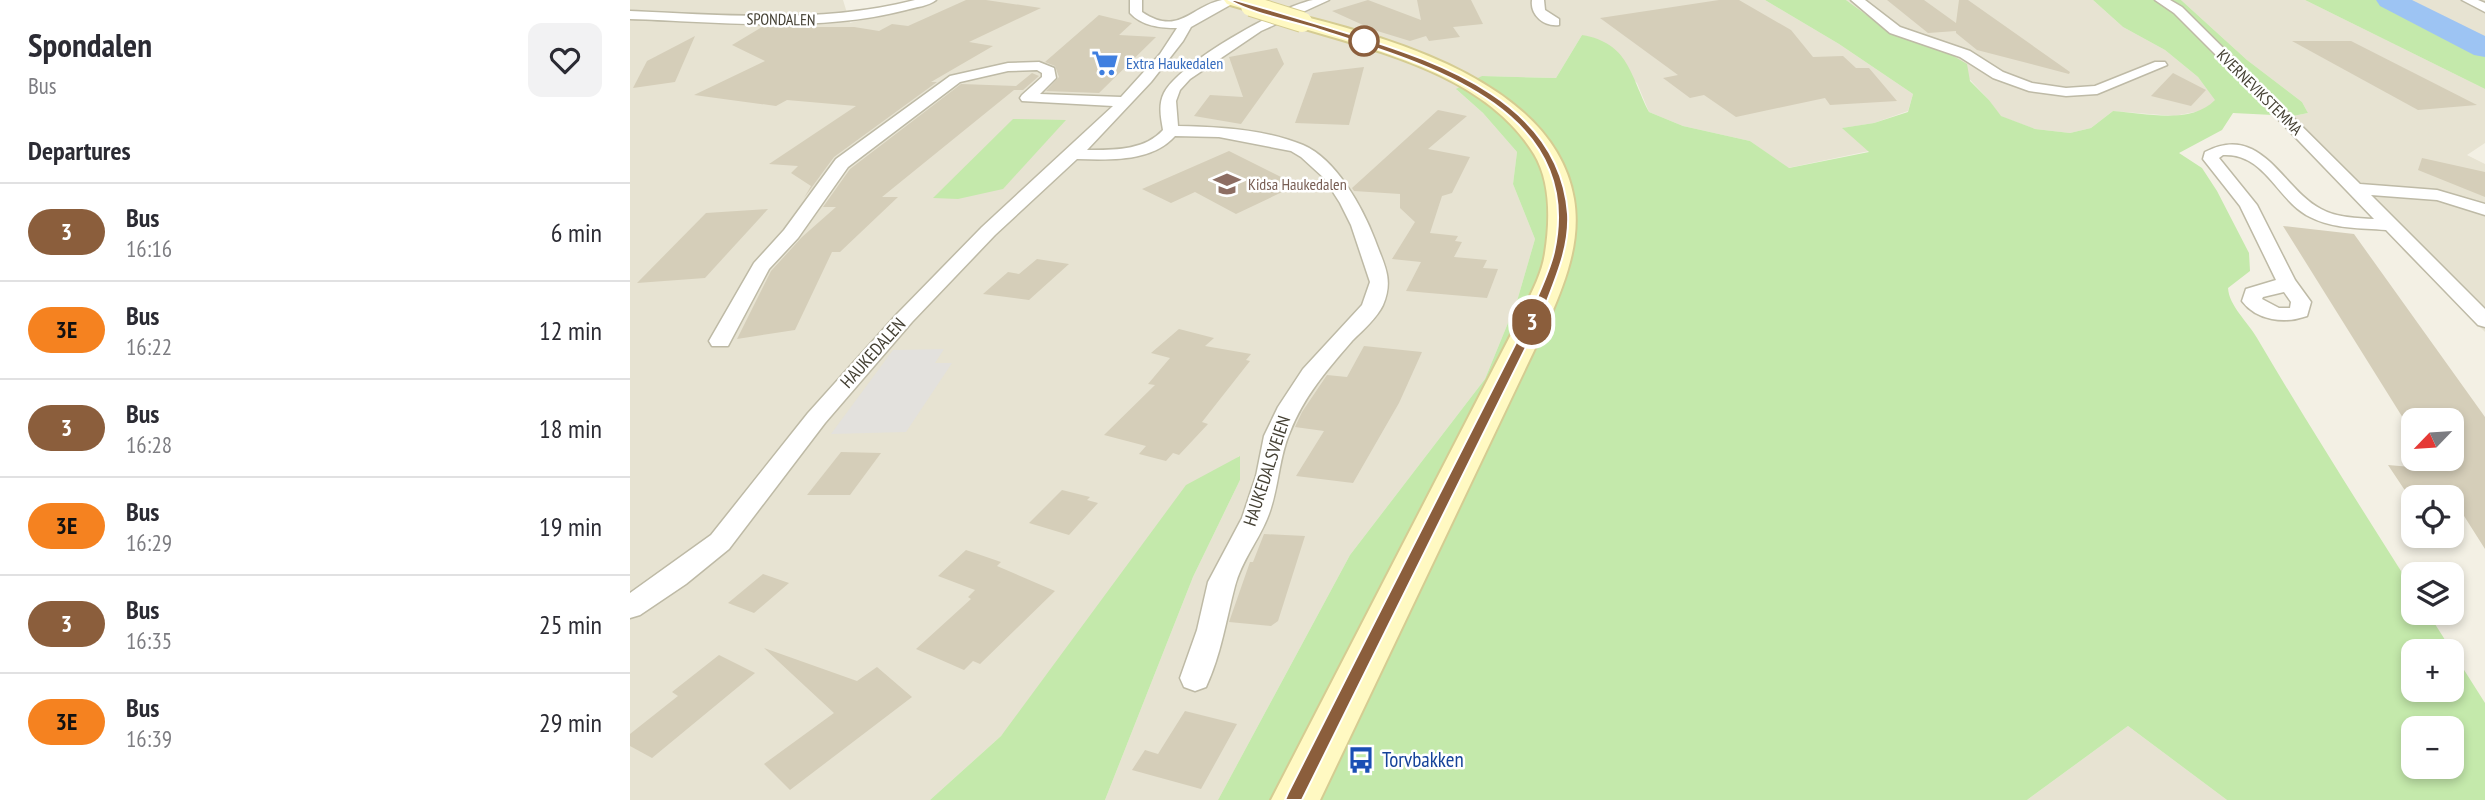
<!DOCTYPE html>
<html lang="en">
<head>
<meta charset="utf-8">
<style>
  body { margin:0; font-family:"PT Sans Narrow",sans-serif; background:#f2f2f3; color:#2b2b33; height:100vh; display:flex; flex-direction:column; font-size:26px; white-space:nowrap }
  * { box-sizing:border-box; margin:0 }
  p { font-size:23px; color:#7c7c81 }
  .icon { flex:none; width:38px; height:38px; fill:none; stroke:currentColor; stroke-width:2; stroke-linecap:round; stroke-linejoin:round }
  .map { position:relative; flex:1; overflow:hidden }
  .details { display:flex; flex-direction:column; background:#fff; width:630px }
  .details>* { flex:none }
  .badge { padding:0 14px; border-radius:23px; font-size:24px; line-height:46px }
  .needle { width:46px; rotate:245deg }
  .buttons { position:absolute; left:1771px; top:408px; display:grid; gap:14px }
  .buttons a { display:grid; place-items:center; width:63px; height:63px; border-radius:14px; background:#fff; box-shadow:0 4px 10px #0003; font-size:35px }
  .map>.badge { position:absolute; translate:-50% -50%; box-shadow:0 0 0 4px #fff }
  h2 { padding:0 28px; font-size:26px; line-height:63px }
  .round { display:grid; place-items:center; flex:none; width:74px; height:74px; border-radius:14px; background:#f2f2f3 }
  .overview { display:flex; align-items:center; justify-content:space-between; height:119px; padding:0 28px }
  h1 { font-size:33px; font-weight:700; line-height:52px }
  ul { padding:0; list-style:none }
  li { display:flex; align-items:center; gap:21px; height:98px; padding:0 28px; border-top:2px solid #e1e1e2 }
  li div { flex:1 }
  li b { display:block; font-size:26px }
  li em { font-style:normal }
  li .badge { min-width:77px; font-weight:700; text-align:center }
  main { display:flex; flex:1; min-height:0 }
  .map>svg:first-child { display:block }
</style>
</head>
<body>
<main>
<section class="details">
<div class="overview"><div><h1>Spondalen</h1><p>Bus</p></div><a class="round"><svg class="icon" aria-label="heart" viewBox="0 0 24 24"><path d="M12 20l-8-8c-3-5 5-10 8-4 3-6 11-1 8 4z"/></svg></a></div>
<h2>Departures</h2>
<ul>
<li><span class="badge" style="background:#8b5e3c;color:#fff">3</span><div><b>Bus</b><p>16:16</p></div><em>6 min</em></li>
<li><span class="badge" style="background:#f58220;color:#111">3E</span><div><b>Bus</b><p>16:22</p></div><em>12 min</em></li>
<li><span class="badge" style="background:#8b5e3c;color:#fff">3</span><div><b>Bus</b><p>16:28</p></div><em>18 min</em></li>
<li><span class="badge" style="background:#f58220;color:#111">3E</span><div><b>Bus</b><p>16:29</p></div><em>19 min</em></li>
<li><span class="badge" style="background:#8b5e3c;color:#fff">3</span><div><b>Bus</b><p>16:35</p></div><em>25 min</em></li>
<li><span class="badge" style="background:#f58220;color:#111">3E</span><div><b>Bus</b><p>16:39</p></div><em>29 min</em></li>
</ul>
</section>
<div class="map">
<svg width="1855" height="800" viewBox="0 0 1855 800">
  <rect width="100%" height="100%" fill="#f3f0e4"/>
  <g fill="#e7e3d2">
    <path d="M0,0H213L220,23L303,0H1135L1209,44L1283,94L1278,111L1244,123L1213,128L1239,151L1158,168L1120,141L1053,126L1019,112L1007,83L952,35L926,78L853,76L827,90L853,113L887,152L883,184L905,239L887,301L855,379L720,555L588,800H475L563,577L610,480L609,456L371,736L300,800H0Z"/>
    <path d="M1216,0H1463L1493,27L1535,50L1568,77L1586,100L1575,110L1544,116L1483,111L1461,128L1440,133L1405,129L1370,116L1359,100L1310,48L1278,40L1260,32Z"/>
    <path d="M1551,0H1675L1855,89V143L1837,155L1855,164V332L1772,249L1775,228L1663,116L1678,113L1672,102L1617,60Z"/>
    <path d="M1768,0H1855V40L1784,6Z"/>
    <path d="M1498,726L1597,800H1397Z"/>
  </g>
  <g fill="#c4e9ab" fill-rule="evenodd">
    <path d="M1135,0H1216L1260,32L1278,40L1310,48L1337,64L1340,81L1359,100L1371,116L1405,129L1440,133L1461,128L1483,111C1515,113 1561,125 1585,100L1568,77L1535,50L1493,27L1463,0H1551L1617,60L1672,102L1678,113L1663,116L1603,113L1592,130L1549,153L1572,168L1587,191L1619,253L1620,271L1598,288C1599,306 1618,322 1627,338C1677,423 1730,506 1783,590V612L1798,613L1855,703V800H1597L1498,726L1397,800H588L720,555L855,379L887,301L905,239L883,184L887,152L853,113L826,89L852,76L926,78L952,35C999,43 1000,75 1019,112L1053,126L1120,141L1159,168L1239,152L1212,128L1244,123L1278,112L1283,94L1209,44ZM1783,651H1822V690H1783ZM1783,728H1822V766H1783Z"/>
    <path d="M1675,0H1768L1855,40V89Z"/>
    <path d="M383,119L436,120L373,189L328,199L303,198Z"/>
    <path d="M610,456V480L563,577L475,800H300L371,736L556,485Z"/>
  </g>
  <path fill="#e3e1dd" d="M314,349L305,363H322L276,432L201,434L263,350Z"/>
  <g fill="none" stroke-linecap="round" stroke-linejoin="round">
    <path fill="#9dc4f3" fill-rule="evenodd" d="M1746,0H1782L1855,36V57L1844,55L1750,6Z"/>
  </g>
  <g fill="#d5ceb9">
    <path d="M336,0H356L411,8L339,42L363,46L301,82H307L204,157L174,198L181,186L161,173L168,166L139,164L226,106L157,100L146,106L64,95L135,61L102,45L132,27H224L249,31L262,24L278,26Z"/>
    <path d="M738,0L791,20L787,0H841L853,24L823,27L830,37L799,41L796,36L780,41L744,30L702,11Z"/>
    <path d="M1089,0H1109L1161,30L1183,57L1213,56L1226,68H1239L1267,101L1200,105L1195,98L1106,117L1074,95L1060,98L1033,78L1048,75L970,18Z"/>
    <path d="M1257,0H1294L1326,23L1329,0H1338L1440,72L1439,74L1347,50L1326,33V31L1298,33Z"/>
    <path d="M469,15L502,23L489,35L526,37L469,93L416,91L429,77L425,66L415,62Z"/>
    <path d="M65,36L45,82L3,88L17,61Z"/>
    <path d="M1662,41H1721L1847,105L1788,110Z"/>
    <path d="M647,48L654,64L611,124L564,116L580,95L613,97L599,57Z"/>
    <path d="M734,67L719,125L665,123L683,73Z"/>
    <path d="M402,73L409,76L393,90H384L252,197H268L210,252H202L165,330L107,339L141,271L172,237L206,207H193L220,169L331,84L386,86Z"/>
    <path d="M1543,73L1576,90L1561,106L1521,96Z"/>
    <path d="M808,110L837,116L798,149L840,157L822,193L812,196L800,233L828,236L825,241L832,242L824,257L857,260L853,268L868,269L857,298L776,291L791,262L762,259L785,222L770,208V194L724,191L722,188Z"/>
    <path d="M599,151L667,185L606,214L565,192L541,203L512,189Z"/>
    <path d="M1792,158L1855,172V197L1788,170Z"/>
    <path d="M138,209L75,278L7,283L76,213Z"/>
    <path d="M1653,226L1724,234L1855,417V549L1822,497L1776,492L1758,465L1805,469L1799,458H1822V420H1783V434Z"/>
    <path d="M407,259L439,264L399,300L353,294L378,272L389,274Z"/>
    <path d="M549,329L584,338L575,346L621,354L616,360L620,361L572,422L578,424L549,455L543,453L536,461L509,454L516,446L474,435L525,385L518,384L540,358L521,353Z"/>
    <path d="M734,346L792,352L769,403L723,483L666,476L694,431L665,427L672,412L697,375L717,377Z"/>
    <path d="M211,452L251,453L220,495H177Z"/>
    <path d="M432,490L460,497L457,500L468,503L439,535L399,523Z"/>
    <path d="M634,534L675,536L648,621L641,626L599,622L620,562H623Z"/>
    <path d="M336,550L371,562L367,566L425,591L350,664L343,661L334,670L286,649L341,599L338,597L345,590L308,576Z"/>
    <path d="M133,574L159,583L124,613L98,603Z"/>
    <path d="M134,648L227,681L247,667L282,697L160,790L134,764L204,713Z"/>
    <path d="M89,655L125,673L22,758L0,746V734L48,696L42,692Z"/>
    <path d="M555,711L607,724L571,789L502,770L515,750L528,754Z"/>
  </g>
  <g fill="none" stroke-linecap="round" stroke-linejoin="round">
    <defs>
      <g id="street">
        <path d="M285,0H306C299,6 286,7 276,10C187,33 91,22 0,19V11C95,15 192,24 285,0Z"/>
        <path d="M500,0H512V12C549,37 561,6 592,0C597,0 604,0 609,0L561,27L553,41L521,82L457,150C483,150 514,151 533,130C531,118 528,105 534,93C548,64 650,6 683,0C688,0 694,0 699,0L631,31L560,79L550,90L546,101L548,126C588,127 635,129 673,145C706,159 733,208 745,240C754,265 764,279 753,305C747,318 732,331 722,341C697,370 674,396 660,432C648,459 649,491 637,519C628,541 611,562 605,586C596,620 591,655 576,687L565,691L554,687L550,678L567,630L578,582L612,518L626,476L634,436L648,407L673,369L732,305L740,282L721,225L710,203L694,178L671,157L661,151L589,137L545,136C522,162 480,160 447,159L365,235L282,322L195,423L99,549L56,584L10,615L0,618V593L81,535L178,413L267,314L352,227L483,106L392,101L390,98L392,95L412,77V73L407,70L378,71L330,82L218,167L168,238L139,269L98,346H82L79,341L124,263L154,230L206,159L320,76L378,63L409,62L424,68L426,78L410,94L491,97L530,54L547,28C530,28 512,26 500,13Z"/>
        <path d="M902,0H914L915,10L929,19V25C914,27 900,15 902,0Z"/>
        <path d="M1221,0H1235L1270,27L1340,51L1373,72L1402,83L1436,88L1465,86L1525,62H1535L1537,65L1467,94L1436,96L1399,91L1363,78L1330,57L1260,33Z"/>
        <path d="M1525,0H1540L1552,7L1730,184L1807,190L1855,204V215L1807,200L1741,195L1855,309V327L1848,325L1756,230C1731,228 1703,229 1680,217C1647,201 1636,153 1593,155L1589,158L1627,205L1665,280L1681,302L1677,316C1655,324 1627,321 1612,301L1616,289L1646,280L1610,206L1573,159L1575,152C1632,122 1652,189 1691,209C1707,218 1727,218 1744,219L1591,60L1544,13ZM1654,292L1661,302L1660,308H1649L1632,299L1633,297Z"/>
        <path d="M1832,0H1848L1855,3V12Z"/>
      </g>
      <g id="secondary">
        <path d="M594,0H621L630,6L621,11L597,4Z"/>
        <path d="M672,16C767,40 925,85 944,199C951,240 936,280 920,317L690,800H641L890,317C899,297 912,275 915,253C920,222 921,182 904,154C856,75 748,51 665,26L663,22Z"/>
      </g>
    </defs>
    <use href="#street" stroke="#bebaa6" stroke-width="3"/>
    <use href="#secondary" stroke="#d5cc92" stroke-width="4"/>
    <use href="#street" fill="#fff" fill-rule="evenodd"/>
    <use href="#secondary" fill="#fff9c2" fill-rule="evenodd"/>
    <defs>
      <path id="secondary-bridge" d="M621,6L672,22"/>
    </defs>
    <use href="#secondary-bridge" stroke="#d5cc92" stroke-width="22" stroke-linecap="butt"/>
    <use href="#secondary-bridge" stroke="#fff9c2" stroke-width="20"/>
  </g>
  <path fill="#8b5e3c" stroke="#fff" stroke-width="2" d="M599,0H605C645,11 684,23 723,35C812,63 930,103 938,214C940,250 923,284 911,317L672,800H655L658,793L899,317C907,296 919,274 924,252C956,108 793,63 690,30C663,21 622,14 599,0Z"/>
  <defs>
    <symbol id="supermarket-bare" viewBox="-9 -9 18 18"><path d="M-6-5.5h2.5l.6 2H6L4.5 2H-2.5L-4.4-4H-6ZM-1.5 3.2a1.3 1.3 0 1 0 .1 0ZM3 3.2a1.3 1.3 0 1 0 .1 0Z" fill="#3f7fe0" stroke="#fff" stroke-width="2.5" paint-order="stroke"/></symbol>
    <symbol id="school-bare" viewBox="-9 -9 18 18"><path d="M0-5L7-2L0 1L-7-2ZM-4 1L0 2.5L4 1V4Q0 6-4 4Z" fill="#8d6e63" stroke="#fff" stroke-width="2.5" paint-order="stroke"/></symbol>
    <symbol id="bus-bare" viewBox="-9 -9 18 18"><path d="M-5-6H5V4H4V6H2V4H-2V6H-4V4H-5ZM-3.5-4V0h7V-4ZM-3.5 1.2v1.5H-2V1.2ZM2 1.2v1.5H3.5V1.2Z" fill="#1a4fb4" stroke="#fff" stroke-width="2.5" paint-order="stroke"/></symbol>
  </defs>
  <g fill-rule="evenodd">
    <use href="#supermarket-bare" x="456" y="44" width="38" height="38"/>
    <use href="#school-bare" x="578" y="165" width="38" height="38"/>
    <use href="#bus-bare" x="712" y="741" width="38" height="38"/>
  </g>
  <circle fill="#fff" stroke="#8b5e3c" stroke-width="3.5" cx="734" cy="41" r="14"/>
  <g text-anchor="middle" stroke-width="5" stroke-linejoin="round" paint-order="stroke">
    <g font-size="16" fill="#454134" stroke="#fff">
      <text transform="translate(151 19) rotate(1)" y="6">SPONDALEN</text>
      <text transform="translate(1630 92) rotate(45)" y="6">KVERNEVIKSTEMMA</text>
    </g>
    <g font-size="16" fill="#366cbe" stroke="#fff" text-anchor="start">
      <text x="496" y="69">Extra Haukedalen</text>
    </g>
    <g font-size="16" fill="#785e54" stroke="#fff" text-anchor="start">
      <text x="618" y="190">Kidsa Haukedalen</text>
    </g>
    <g font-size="18" fill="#454134" stroke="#fff">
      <text transform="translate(243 353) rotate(-48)" y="6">HAUKEDALEN</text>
      <text transform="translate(637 471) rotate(-72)" y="6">HAUKEDALSVEIEN</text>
    </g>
    <g font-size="21" fill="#164399" stroke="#fff" text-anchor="start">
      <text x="752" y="767">Torvbakken</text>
    </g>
  </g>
</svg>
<div class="buttons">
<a><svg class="needle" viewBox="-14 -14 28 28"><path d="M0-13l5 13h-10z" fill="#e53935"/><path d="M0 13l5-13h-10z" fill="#7c7c81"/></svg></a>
<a><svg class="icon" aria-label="locate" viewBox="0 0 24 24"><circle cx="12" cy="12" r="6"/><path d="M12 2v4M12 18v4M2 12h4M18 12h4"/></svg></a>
<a><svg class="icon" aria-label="layers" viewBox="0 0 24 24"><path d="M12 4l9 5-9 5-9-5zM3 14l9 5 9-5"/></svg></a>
<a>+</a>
<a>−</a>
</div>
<b class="badge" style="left:902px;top:322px;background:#8b5e3c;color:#fff">3</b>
</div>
</main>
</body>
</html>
